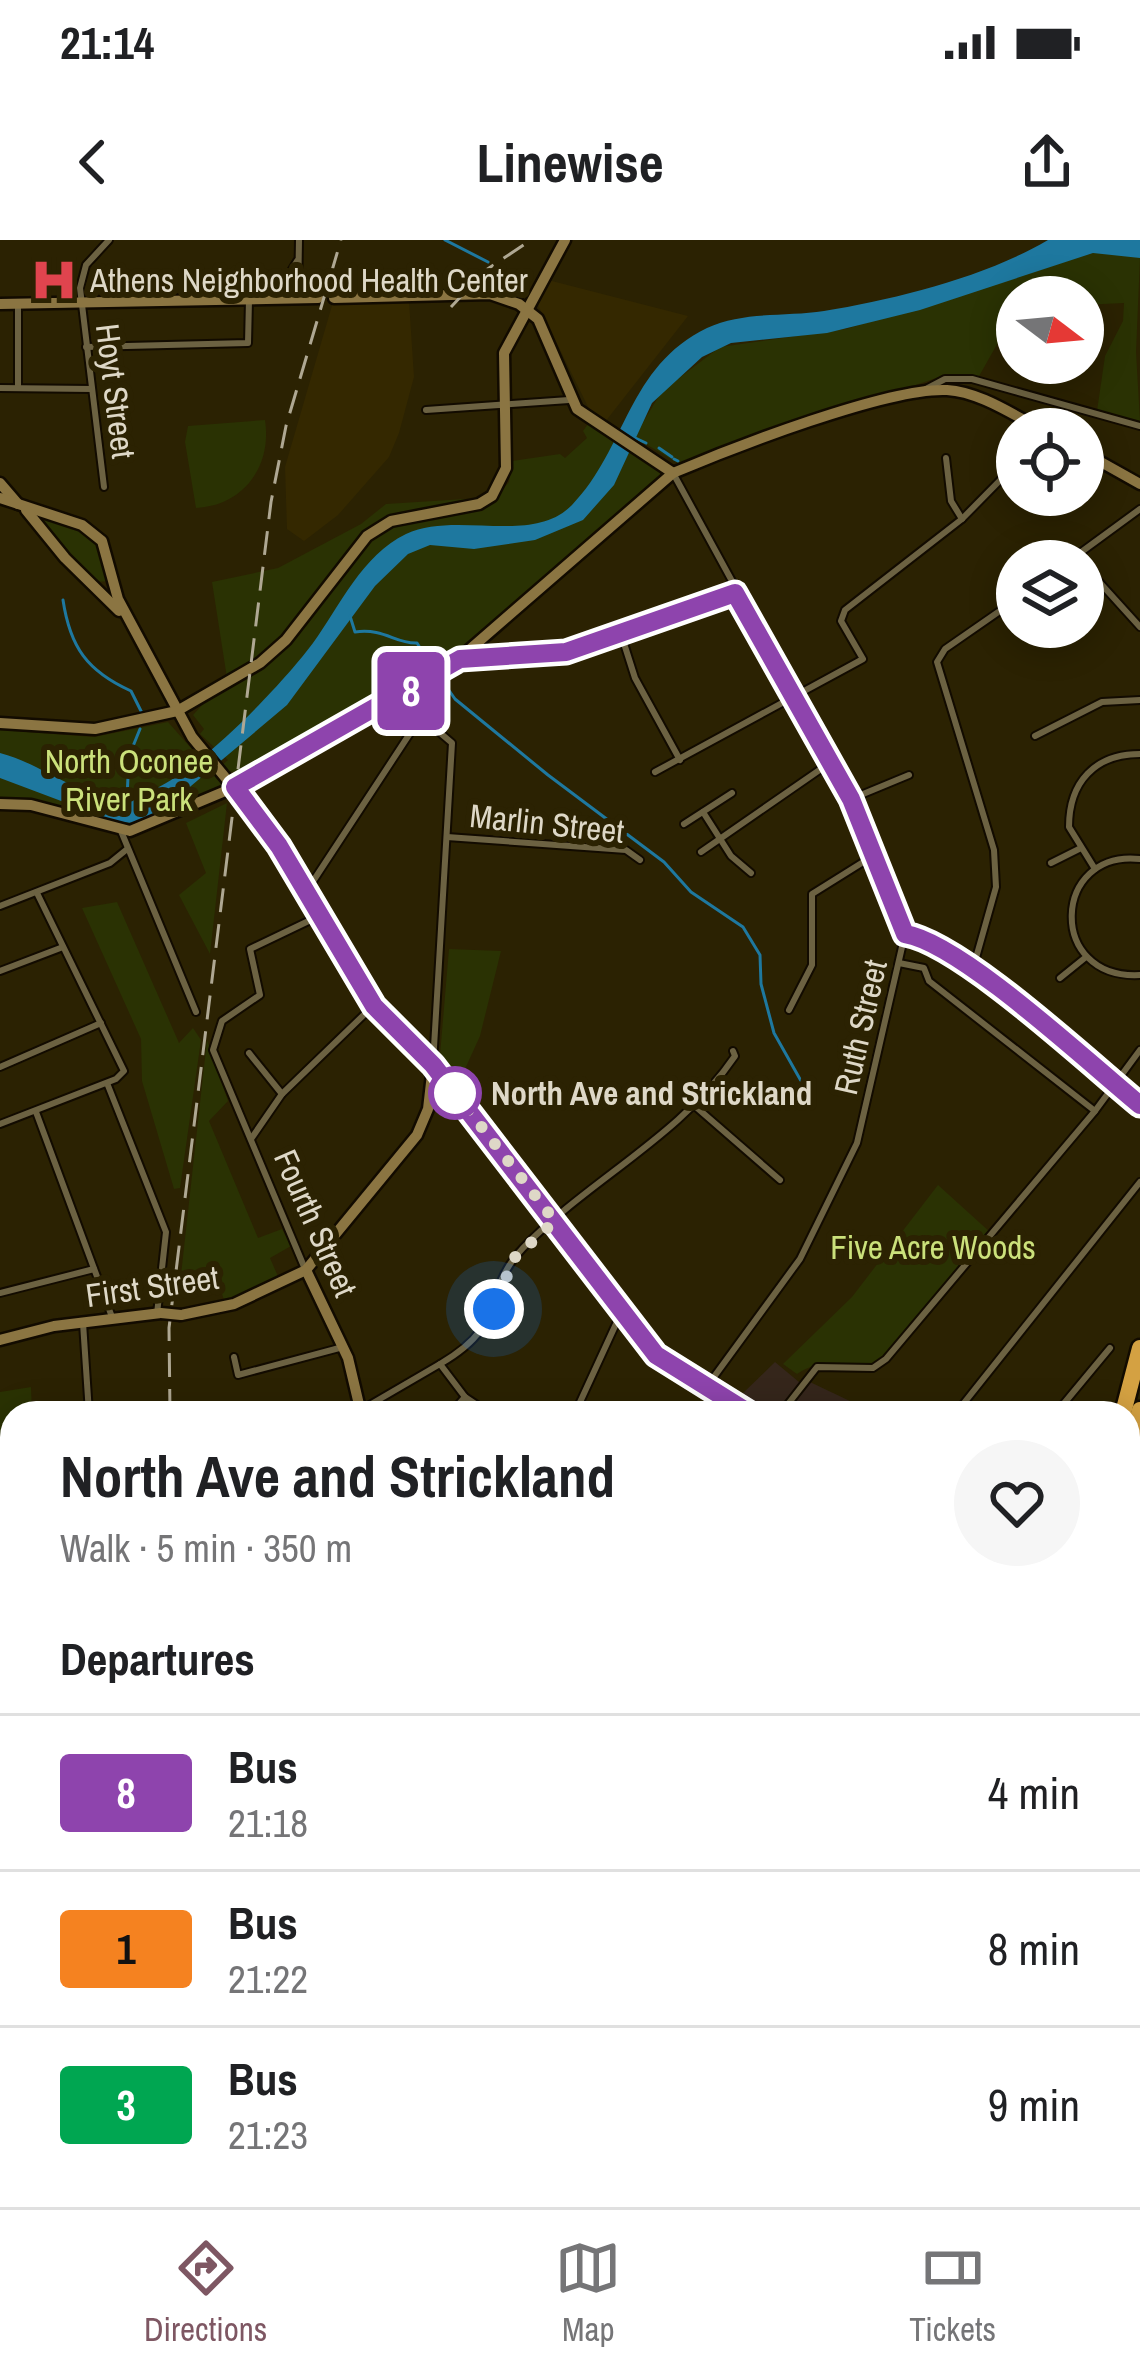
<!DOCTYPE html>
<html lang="en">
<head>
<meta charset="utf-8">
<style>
  body { margin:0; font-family:"Archivo Narrow",sans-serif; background:#f6f6f6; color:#202124; height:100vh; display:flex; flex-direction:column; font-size:45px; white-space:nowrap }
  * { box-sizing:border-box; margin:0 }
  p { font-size:39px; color:#757577 }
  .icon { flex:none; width:66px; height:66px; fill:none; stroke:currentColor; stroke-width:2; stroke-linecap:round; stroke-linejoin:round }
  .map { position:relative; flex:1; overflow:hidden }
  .sheet { position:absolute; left:0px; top:1161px; width:1140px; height:807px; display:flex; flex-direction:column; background:#fff; border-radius:36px 36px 0 0; box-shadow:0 6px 30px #0003 }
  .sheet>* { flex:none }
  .badge { padding:0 24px; border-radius:9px; font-size:42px; line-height:78px }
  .needle { width:78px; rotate:106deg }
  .controls { position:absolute; left:996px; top:36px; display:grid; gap:24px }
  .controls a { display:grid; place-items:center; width:108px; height:108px; border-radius:50%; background:#fff; box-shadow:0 6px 30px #0003; font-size:60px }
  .you { position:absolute; width:60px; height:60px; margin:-30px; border:9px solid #fff; border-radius:50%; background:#1a73e8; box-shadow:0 0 0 18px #1a73e833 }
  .map>.badge { position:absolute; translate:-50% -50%; box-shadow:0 0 0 6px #fff }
  h2 { padding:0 60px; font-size:45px; line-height:108px }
  .round { display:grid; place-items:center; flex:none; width:126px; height:126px; border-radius:63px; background:#f6f6f6 }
  .head { display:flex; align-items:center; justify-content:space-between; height:204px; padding:0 60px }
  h1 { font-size:57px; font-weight:700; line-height:90px }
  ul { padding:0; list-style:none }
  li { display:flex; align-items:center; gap:36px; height:156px; padding:0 60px; border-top:3px solid #e0e0e0 }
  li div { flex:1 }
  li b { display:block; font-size:45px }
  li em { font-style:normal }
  li .badge { min-width:132px; font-weight:700; text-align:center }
  .status { display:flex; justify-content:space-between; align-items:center; height:84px; padding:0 60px; background:#fff; direction:ltr }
  .status svg { height:33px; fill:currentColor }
  header { display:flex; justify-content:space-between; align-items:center; height:156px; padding:0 60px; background:#fff; font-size:54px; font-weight:700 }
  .tabs { display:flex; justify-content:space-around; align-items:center; height:168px; border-top:3px solid #e0e0e0; background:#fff; font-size:33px; color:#757577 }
  .tabs a { display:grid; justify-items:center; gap:6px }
  .tabs .on { color:#7e5763 }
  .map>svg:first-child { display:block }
</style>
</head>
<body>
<div class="status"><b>21:14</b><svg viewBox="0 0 49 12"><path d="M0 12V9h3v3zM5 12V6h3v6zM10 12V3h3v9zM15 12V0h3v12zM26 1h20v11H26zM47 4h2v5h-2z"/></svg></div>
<header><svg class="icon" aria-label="back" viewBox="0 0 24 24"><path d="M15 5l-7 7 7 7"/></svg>Linewise<svg class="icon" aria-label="share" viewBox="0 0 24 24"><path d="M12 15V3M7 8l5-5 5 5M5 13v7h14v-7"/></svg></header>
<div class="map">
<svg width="1140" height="1967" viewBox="0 0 1140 1967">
  <rect width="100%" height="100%" fill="#2b2202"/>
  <path fill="#35261b" d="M775,1122L805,1147L810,1142L875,1173H773L740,1156Z"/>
  <g fill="#342800">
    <path d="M548,40L688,76L605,182L591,173L538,65Z"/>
    <path d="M409,61L414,137L399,193L389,217L338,275L304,301L287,289L285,227L333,62Z"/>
  </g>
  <g fill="#2a3203">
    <path d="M1116,12L1140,18L1136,112L1140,181L1097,171L1105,116L1123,81L1124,63L1083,65V57H1017V69L978,138L945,135L681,225L634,197L662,151L720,107L846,89L1093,13Z"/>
    <path d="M265,180C272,225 245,265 196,268L185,202L188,186Z"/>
    <path d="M588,184L658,227L661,236L452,421L242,536L230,531L219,549L132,588L0,558V490L94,497L168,482L213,533L228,520L200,494L204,489L193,475L227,438L212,342L278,328L361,284L386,264L496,257L509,242L512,221L560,214L565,218L587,198L583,191Z"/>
    <path d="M35,274L99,299L111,341L95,342Z"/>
    <path d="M227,563L210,714L179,655L206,633L186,583Z"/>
    <path d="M117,662L179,803L193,788L201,800L180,948L174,949L142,841L141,799L82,668Z"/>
    <path d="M449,709L501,711L480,796L460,840L440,815Z"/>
    <path d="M207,800L228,861L209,881L258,998L282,989L291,1006L270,1018L280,1041L224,1060L217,1038L179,1053Z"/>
    <path d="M938,945L991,993L880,1120C854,1136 830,1112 797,1134L783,1124L852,1057Z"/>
    <path d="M31,1147L32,1173H12V1750L0,1749V1152Z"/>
    <path d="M1128,1446L1140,1456V1600L1128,1595Z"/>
    <path d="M1128,1768H1140V1900L1128,1911Z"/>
    <path d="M371,1956H555L560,1967H372Z"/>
  </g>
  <path fill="#1e789f" d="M1048,0H1140V18L1093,13L920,70L827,93L731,103L702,117L652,163L614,245L583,280L535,300L474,309L430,305L408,314L375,346L287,465L159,573L135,583L117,582L0,538V513C40,523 75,555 118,559C173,563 281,446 313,403C340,366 362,315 406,294C456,270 532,306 572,265C627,208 627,127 707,88C743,71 786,77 824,71C896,59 985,37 1048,0Z"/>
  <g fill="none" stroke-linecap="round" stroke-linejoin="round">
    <g stroke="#1e789f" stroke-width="3">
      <path d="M445,0L488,22"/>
      <path d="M496,28L510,46"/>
      <path d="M631,196L646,203"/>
      <path d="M659,208L672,217"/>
      <path d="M674,219L678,221"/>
      <path d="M63,360C70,407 87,431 131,451L142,473"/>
      <path d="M350,376L355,392C385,388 395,404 417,403L434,430"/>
      <path d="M441,439L455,459L548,535L664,622L691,652L743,687L760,715L761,744L774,793L805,848"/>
      <path d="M127,558L129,516L140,489"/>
      <path d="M0,1391L12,1383"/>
    </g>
    <defs>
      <g id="street">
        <path d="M276,56L297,21"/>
        <path d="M298,58L299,0"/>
        <path d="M18,64V148"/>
        <path d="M86,107L248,103L249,60"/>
        <path d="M0,148L92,149"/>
        <path d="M926,149L945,139H972L1140,186"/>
        <path d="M426,170L569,160"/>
        <path d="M946,218L951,261L962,279"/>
        <path d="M673,233L851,559L905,694L857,903L800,1019L708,1145"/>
        <path d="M104,247L80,48L86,25L109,0"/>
        <path d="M1069,321L1140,269"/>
        <path d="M1083,324L1140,387"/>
        <path d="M621,394L635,438L680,520"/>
        <path d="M459,419L566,412L735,353"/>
        <path d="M398,457L452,503L433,824"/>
        <path d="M1035,496L1102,462L1140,460"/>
        <path d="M655,532L863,419L841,381L845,370L962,279L1017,223"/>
        <path d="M851,559L909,535"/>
        <path d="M703,572L731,616L751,633"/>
        <path d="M684,584L732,553"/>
        <path d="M121,591L196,772"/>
        <path d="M447,597L626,610L640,620"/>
        <path d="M701,612L831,522"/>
        <path d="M1140,619C1052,609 1046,740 1140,735"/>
        <path d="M1051,623L1079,609"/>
        <path d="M1095,629L1069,587C1069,542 1095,514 1140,514"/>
        <path d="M306,652L422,475"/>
        <path d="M0,666L110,623L126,610"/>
        <path d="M905,694C963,705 1089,824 1140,864"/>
        <path d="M899,723L924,728L929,741L1095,871"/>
        <path d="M0,731L63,707"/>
        <path d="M972,732L996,647L994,610L937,422L945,409L1017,359"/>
        <path d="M1060,738L1086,717"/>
        <path d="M789,770L812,725V654L876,614"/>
        <path d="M249,813L282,854"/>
        <path d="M0,827L101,783"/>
        <path d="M107,843L166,992L157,1074"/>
        <path d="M696,867L780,940"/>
        <path d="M36,872L112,1077"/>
        <path d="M0,884L116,839L124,831L37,653"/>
        <path d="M251,899L282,854L373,766"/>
        <path d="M305,1029L213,810L222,781L260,755L250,709L319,676"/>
        <path d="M0,1053L94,1029"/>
        <path d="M83,1083L89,1173"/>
        <path d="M234,1117L238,1135L343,1107"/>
        <path d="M440,1124C511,1083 480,1053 523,1008C590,939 680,897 735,816L733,811"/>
        <path d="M361,1170L440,1124L465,1157L489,1173"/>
        <path d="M451,1173L465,1157"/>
        <path d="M575,1173L621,1073"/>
        <path d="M781,1173L817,1127L873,1128L886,1119L1095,871L1140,810"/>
        <path d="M956,1173L1140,942"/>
        <path d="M1056,1173L1110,1108"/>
        <path d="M0,1429L12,1421"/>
      </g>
      <g id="secondary">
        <path d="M334,58L490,54L519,64L538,79L577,169L673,233"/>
        <path d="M0,64L318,58"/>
        <path d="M1083,212L1140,244"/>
        <path d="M0,243L18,264"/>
        <path d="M0,258L82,285L102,301L118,359L192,497L270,592L373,766L433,825L656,1115L749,1173"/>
        <path d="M26,270L65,318L119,371"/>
        <path d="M0,483L95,489L177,471L260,423L286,400L367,296L391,281L479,264L492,256L506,228L504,113L565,0"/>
        <path d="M0,564L31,565L130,591L235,547L446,430L673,233C732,208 888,147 947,150C980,152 1013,175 1041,189"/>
        <path d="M306,1030L348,1118L361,1173"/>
        <path d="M181,1075L234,1064L306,1030L417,895L428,869L433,825"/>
        <path d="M0,1100L54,1086L161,1073"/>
        <path d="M1128,1419L1140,1429"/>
        <path d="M1128,1656L1140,1639"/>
        <path d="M1081,1967L1082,1956"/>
      </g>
      <g id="highway">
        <path d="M1123,1173L1140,1108"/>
        <path d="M1128,1216L1140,1170"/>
        <path d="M1128,1293L1140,1290"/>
        <path d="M1128,1399L1140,1404"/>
        <path d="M0,1783L12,1784"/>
        <path d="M0,1799L12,1800"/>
        <path d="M571,1956L575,1967"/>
        <path d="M689,1956L697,1967"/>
        <path d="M709,1956L733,1967"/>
        <path d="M807,1967L830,1956"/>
        <path d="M864,1967L868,1956"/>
        <path d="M879,1967L883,1956"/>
      </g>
    </defs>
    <use href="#street" stroke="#120b00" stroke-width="10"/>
    <use href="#secondary" stroke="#120b00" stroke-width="15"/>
    <use href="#highway" stroke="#120b00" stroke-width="21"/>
    <use href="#street" stroke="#6c6242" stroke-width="6"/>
    <use href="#secondary" stroke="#8b7542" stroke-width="10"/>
    <use href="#highway" stroke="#d4a142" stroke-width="16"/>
    <g stroke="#afa893" stroke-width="3" stroke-dasharray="24 12" stroke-linecap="butt">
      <path d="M451,67L486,30L531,0"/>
      <path d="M170,1173L169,1088L271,262L286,186L341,0"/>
      <path d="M359,1956L360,1967"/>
    </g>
    <defs>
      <g id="secondary-bridge">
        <path d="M161,1073L181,1075"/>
        <path d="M662,1967L672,1956"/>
      </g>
    </defs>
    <use href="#secondary-bridge" stroke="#120b00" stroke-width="15" stroke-linecap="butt"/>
    <use href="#secondary-bridge" stroke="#8b7542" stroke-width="10"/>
  </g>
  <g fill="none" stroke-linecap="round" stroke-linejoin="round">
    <defs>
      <path id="line" d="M749,1173L656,1115L433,825L374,766L279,606L235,547L460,419L566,412L735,353L851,559L905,694C961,703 1091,825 1140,865"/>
    </defs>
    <use href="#line" stroke="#fff" stroke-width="27"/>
    <use href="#line" stroke="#8e44ad" stroke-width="18"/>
    <path stroke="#ded8c7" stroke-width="12" stroke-dasharray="0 21.6" d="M455,853L555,981L514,1018L494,1069"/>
  </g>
  <defs>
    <symbol id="hospital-bare" viewBox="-9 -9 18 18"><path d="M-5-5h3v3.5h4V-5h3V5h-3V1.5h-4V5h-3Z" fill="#e0444e" stroke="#2b2202" stroke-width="2.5" paint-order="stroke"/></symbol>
  </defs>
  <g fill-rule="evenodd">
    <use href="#hospital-bare" x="21" y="7" width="66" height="66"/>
  </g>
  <circle fill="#fff" stroke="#8e44ad" stroke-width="6" cx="455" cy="853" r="24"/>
  <g text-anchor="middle" stroke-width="12" stroke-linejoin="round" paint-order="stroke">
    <g font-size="33" fill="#ded8c7" stroke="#2b2202" text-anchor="start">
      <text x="90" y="52">Athens Neighborhood Health Center</text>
    </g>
    <g font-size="33" fill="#ded8c7" stroke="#2b2202">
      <text transform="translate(116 151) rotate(83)" y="12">Hoyt Street</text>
      <text transform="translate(547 583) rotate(6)" y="12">Marlin Street</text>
      <text transform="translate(860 787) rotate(-77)" y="12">Ruth Street</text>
      <text transform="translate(316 983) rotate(66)" y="12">Fourth Street</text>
      <text transform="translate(152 1046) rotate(-8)" y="12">First Street</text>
    </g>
    <g font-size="33" fill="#cbe17b" stroke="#2b2202">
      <text x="129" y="533">North Oconee<tspan x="129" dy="38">River Park</tspan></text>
      <text x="933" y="1019">Five Acre Woods</text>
    </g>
    <g font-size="33" font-weight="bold" fill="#ded8c7" stroke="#2b2202" text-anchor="start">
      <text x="491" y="865">North Ave and Strickland</text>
    </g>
  </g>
</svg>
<div class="controls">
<a><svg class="needle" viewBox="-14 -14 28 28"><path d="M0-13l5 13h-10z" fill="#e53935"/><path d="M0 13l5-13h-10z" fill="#757577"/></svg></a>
<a><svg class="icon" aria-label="locate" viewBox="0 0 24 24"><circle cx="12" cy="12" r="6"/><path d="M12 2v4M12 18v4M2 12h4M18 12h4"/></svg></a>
<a><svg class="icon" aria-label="layers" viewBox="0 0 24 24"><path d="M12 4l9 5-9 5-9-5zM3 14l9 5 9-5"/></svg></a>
</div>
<div class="you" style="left:494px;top:1069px"></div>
<b class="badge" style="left:411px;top:451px;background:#8e44ad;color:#fff">8</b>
<section class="sheet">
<div class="head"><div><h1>North Ave and Strickland</h1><p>Walk · 5 min · 350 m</p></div><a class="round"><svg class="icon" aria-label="heart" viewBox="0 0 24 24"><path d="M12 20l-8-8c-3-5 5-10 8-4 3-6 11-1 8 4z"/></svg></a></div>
<h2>Departures</h2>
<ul>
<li><span class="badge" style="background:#8e44ad;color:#fff">8</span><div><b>Bus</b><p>21:18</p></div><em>4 min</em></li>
<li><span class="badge" style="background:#f58220;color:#111">1</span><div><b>Bus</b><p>21:22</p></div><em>8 min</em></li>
<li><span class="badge" style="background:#00a651;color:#fff">3</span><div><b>Bus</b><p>21:23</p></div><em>9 min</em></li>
</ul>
</section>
</div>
<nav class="tabs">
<a class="on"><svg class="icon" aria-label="directions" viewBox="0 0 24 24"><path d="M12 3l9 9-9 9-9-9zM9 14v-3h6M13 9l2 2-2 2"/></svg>Directions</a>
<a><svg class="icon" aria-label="map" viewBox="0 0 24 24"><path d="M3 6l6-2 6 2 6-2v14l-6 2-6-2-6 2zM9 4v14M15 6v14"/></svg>Map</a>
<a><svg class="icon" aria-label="tickets" viewBox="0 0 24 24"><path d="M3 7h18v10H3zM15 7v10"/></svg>Tickets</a>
</nav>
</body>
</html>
